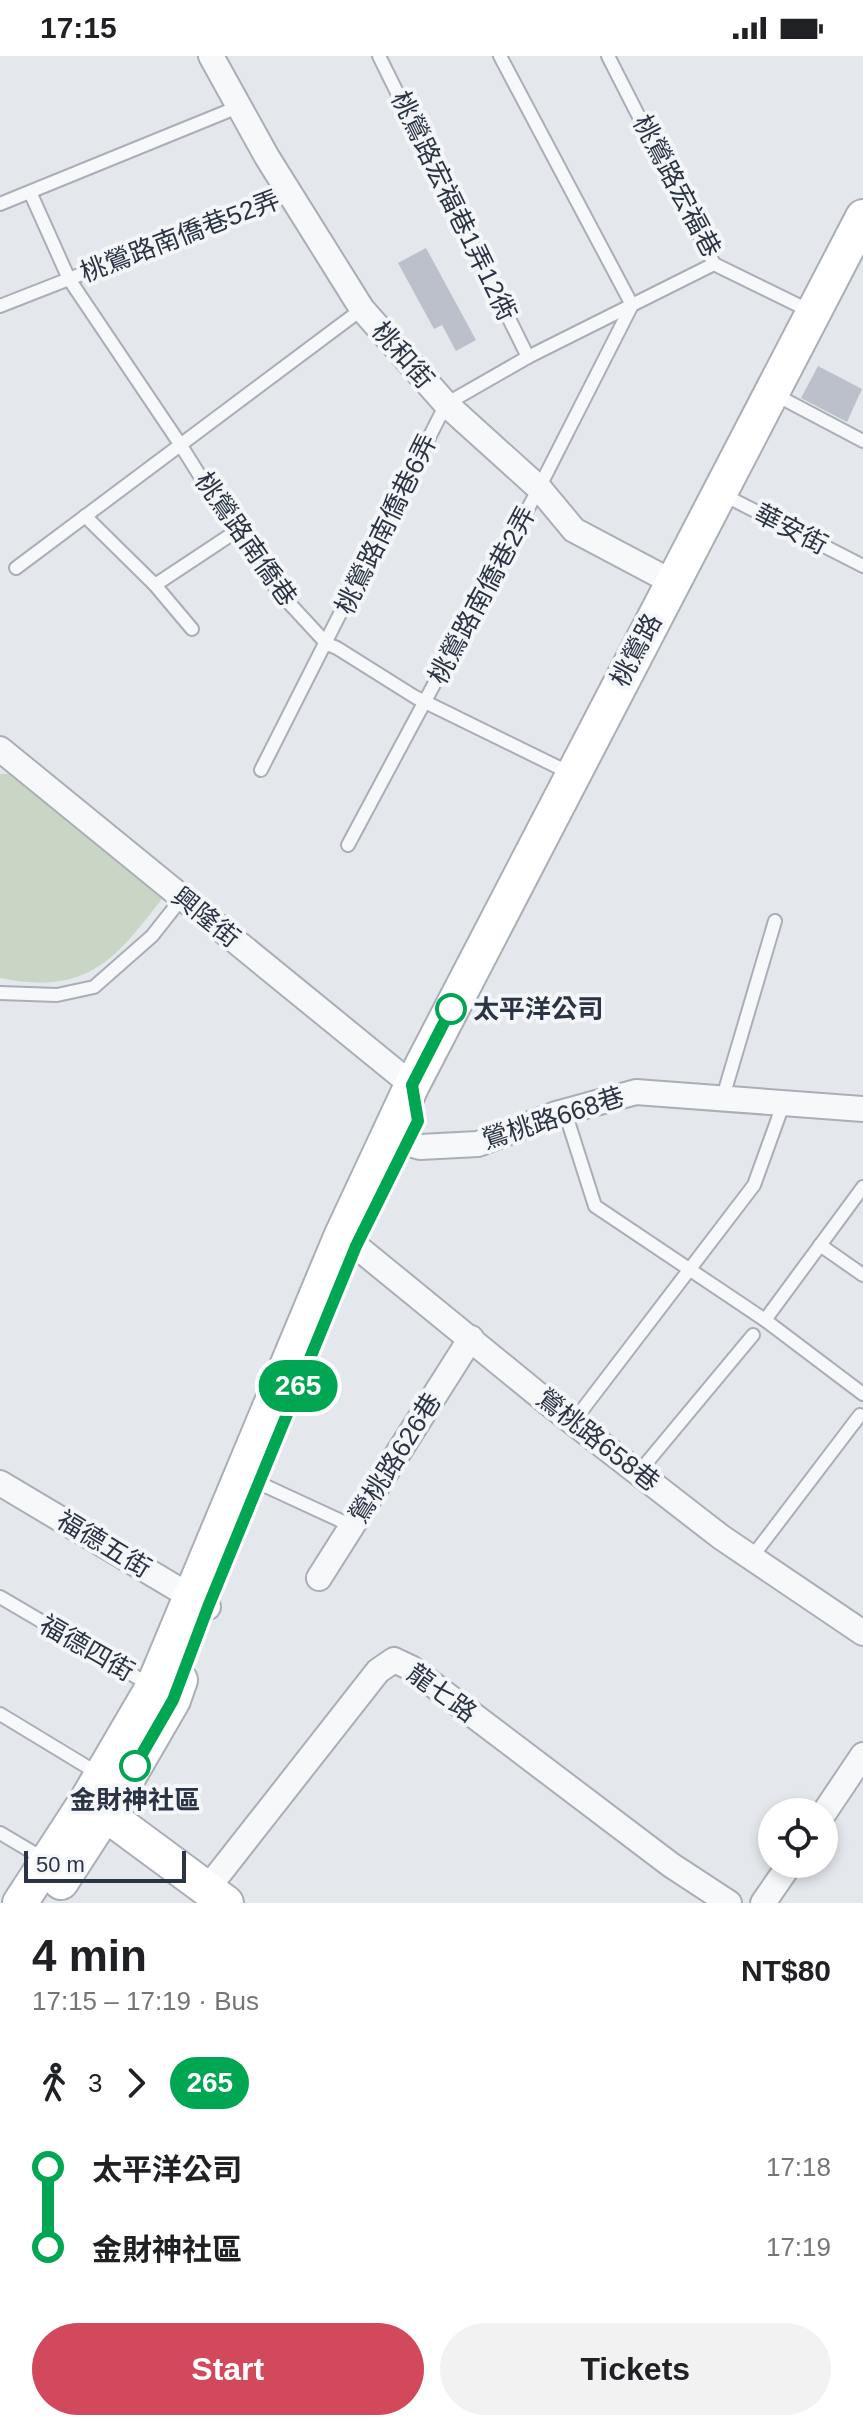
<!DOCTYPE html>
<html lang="en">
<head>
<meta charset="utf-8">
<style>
  body { margin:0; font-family:Arial,"Noto Sans TC",sans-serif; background:#f2f2f2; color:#202124; height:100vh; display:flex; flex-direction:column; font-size:30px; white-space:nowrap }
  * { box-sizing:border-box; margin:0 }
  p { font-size:26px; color:#757577 }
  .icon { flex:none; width:44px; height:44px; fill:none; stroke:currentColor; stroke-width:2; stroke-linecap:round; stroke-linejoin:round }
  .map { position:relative; height:1847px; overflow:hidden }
  .drawer { display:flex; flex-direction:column; background:#fff; flex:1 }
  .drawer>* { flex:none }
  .badge { padding:0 16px; border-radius:26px; font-size:28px; line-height:52px }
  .tools { position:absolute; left:758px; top:1742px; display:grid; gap:16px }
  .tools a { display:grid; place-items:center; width:80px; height:80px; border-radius:50%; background:#fff; box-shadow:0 4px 12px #0003; font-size:40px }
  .scale { position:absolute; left:24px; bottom:20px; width:162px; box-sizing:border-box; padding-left:8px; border:4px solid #2b3445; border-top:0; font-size:22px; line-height:28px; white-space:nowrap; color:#2b3445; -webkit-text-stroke:6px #f4f6f9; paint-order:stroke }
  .map>.badge { position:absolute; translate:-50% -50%; box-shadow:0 0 0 4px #fff }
  .legs { display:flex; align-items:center; gap:12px; height:88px; padding:0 32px; font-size:26px }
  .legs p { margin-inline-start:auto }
  .head { display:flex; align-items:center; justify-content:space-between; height:136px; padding:0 32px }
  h1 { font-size:44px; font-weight:700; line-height:60px }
  .cta { display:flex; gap:16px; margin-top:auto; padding:16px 32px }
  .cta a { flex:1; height:92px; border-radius:48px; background:#d1495b; color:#fff; font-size:32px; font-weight:700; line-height:92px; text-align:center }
  .cta a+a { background:#f2f2f2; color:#202124 }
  ul { padding:0 32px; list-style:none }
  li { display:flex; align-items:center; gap:28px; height:80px; font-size:30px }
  li i { display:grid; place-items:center; width:12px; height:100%; margin:0 10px; background:currentColor }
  li i::after { content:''; width:20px; height:20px; margin:-10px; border:6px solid; border-radius:50%; background:#fff }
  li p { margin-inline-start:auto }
  li:first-child i { background:linear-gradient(#0000 50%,currentColor 0) }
  li:last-child i { background:linear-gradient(currentColor 50%,#0000 0) }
  .status { display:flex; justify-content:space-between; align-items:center; height:56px; padding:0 40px; background:#fff; direction:ltr }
  .status svg { height:22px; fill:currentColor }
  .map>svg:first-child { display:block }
</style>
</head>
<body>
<div class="status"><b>17:15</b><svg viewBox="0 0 49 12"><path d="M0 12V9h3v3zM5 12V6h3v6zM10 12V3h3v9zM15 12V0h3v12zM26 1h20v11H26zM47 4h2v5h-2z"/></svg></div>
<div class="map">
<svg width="863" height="1847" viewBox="0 0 863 1847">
  <rect width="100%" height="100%" fill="#e4e7ec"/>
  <path fill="#c9d6c5" d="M0,718H11L164,840C115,904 87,940 0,922Z"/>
  <g fill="#bbc0ca">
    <path d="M426,192L476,284L456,295L442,269L434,273L398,207Z"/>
    <path d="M818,310L862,333L847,366L801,342Z"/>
  </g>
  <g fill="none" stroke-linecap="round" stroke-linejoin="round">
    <defs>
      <g id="lane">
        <path d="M379,0L528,301"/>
        <path d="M608,0L714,208L810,255"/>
        <path d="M30,136L69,223L180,388L235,476L278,535L327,588L337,592L415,641L572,718"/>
        <path d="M0,148L238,51"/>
        <path d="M0,250L291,136"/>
        <path d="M774,338L863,385"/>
        <path d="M722,438L863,510"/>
        <path d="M85,460L155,529L192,573"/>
        <path d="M16,512L362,253"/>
        <path d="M155,529L235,476"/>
        <path d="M261,714L446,348L528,301L714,208"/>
        <path d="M348,789L539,432L632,249L500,0"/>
        <path d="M0,937L57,939L94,931L152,880L182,842"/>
        <path d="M723,1041L775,865"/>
        <path d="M565,1056L595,1150L765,1264L863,1338"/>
        <path d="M820,1189L863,1219"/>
        <path d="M765,1264L863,1131"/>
        <path d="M573,1366L754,1129L784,1046"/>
        <path d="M639,1416L753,1279"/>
        <path d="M259,1427L352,1470"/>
        <path d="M752,1501L860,1359"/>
        <path d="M0,1541L150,1629"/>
        <path d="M0,1658L99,1718"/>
        <path d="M0,1777L44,1803"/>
      </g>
      <g id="street">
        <path d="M211,0L267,101L362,253L446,348L539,432L574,474L672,526"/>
        <path d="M0,693L412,1029"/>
        <path d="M387,1082L420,1091L478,1088L556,1058L636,1036L863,1053"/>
        <path d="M341,1181L356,1190L552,1350L721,1481L863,1577"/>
        <path d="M0,1427L208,1551"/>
        <path d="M319,1522L471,1282"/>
        <path d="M824,1757L863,1699"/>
        <path d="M207,1833L378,1615L394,1604L411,1612L671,1809L729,1847"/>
        <path d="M763,1847L790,1808"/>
      </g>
      <g id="secondary">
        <path d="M88,1745L226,1847"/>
        <path d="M61,1826L122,1732L173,1644L180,1624"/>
        <path d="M20,1847L87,1744L153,1631L341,1181L412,1029L863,161"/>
      </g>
    </defs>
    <use href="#lane" stroke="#a9aeb7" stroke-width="16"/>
    <use href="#street" stroke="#a9aeb7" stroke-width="28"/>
    <use href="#secondary" stroke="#a9aeb7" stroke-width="38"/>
    <use href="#lane" stroke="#f7f8fa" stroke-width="12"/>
    <use href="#street" stroke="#f7f8fa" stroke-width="24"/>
    <use href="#secondary" stroke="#fff" stroke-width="34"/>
  </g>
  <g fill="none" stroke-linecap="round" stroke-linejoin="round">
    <defs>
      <path id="line-1" d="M135,1710L173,1644L208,1551L356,1190L418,1065L412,1029L451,953"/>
    </defs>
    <use href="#line-1" stroke="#fff" stroke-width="18"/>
    <use href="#line-1" stroke="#00a651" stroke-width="12"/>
  </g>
  <g fill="#fff" stroke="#00a651" stroke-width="4">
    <circle cx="451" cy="953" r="14"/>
    <circle cx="135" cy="1710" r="14"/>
  </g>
  <g text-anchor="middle" stroke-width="8" stroke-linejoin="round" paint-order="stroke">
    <g font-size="26" fill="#2b3445" stroke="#f4f6f9">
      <text transform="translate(677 130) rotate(62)" y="9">桃鶯路宏福巷</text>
      <text transform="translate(454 150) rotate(64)" y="9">桃鶯路宏福巷1弄12衖</text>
      <text transform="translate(180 180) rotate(-21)" y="9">桃鶯路南僑巷52弄</text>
      <text transform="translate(403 299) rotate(49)" y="9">桃和街</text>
      <text transform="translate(386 468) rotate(-64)" y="9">桃鶯路南僑巷6弄</text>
      <text transform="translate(791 473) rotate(27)" y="9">華安街</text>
      <text transform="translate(246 483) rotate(55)" y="9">桃鶯路南僑巷</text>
      <text transform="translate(482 539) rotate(-62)" y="9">桃鶯路南僑巷2弄</text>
      <text transform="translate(636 594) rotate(-62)" y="9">桃鶯路</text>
      <text transform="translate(206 861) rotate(39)" y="9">興隆街</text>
      <text transform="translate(553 1062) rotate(-18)" y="9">鶯桃路668巷</text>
      <text transform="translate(598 1384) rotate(38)" y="9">鶯桃路658巷</text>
      <text transform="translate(395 1402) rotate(-58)" y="9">鶯桃路626巷</text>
      <text transform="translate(104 1488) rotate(31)" y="9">福德五街</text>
      <text transform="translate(87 1592) rotate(30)" y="9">福德四街</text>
      <text transform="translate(442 1637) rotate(36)" y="9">龍七路</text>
    </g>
    <g font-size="26" font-weight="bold" fill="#2b3445" stroke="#f4f6f9" text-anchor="start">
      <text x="473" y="962">太平洋公司</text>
      <text x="135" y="1753" text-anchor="middle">金財神社區</text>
    </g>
  </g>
</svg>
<div class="tools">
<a><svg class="icon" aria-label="locate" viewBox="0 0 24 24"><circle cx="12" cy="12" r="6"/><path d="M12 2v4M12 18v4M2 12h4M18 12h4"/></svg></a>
</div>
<div class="scale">50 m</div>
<b class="badge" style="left:298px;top:1330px;background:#00a651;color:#fff">265</b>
</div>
<section class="drawer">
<div class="head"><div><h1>4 min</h1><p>17:15 – 17:19 · Bus</p></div><b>NT$80</b></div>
<div class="legs"><svg class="icon" aria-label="walk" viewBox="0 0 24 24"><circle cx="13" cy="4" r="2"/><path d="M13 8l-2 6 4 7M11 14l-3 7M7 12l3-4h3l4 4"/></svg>3<svg class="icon" aria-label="forward" viewBox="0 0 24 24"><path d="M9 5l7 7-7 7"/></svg><b class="badge" style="background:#00a651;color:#fff">265</b></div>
<ul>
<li><i style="color:#00a651"></i><b>太平洋公司</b><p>17:18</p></li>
<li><i style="color:#00a651"></i><b>金財神社區</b><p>17:19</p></li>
</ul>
<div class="cta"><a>Start</a><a>Tickets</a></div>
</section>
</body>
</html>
